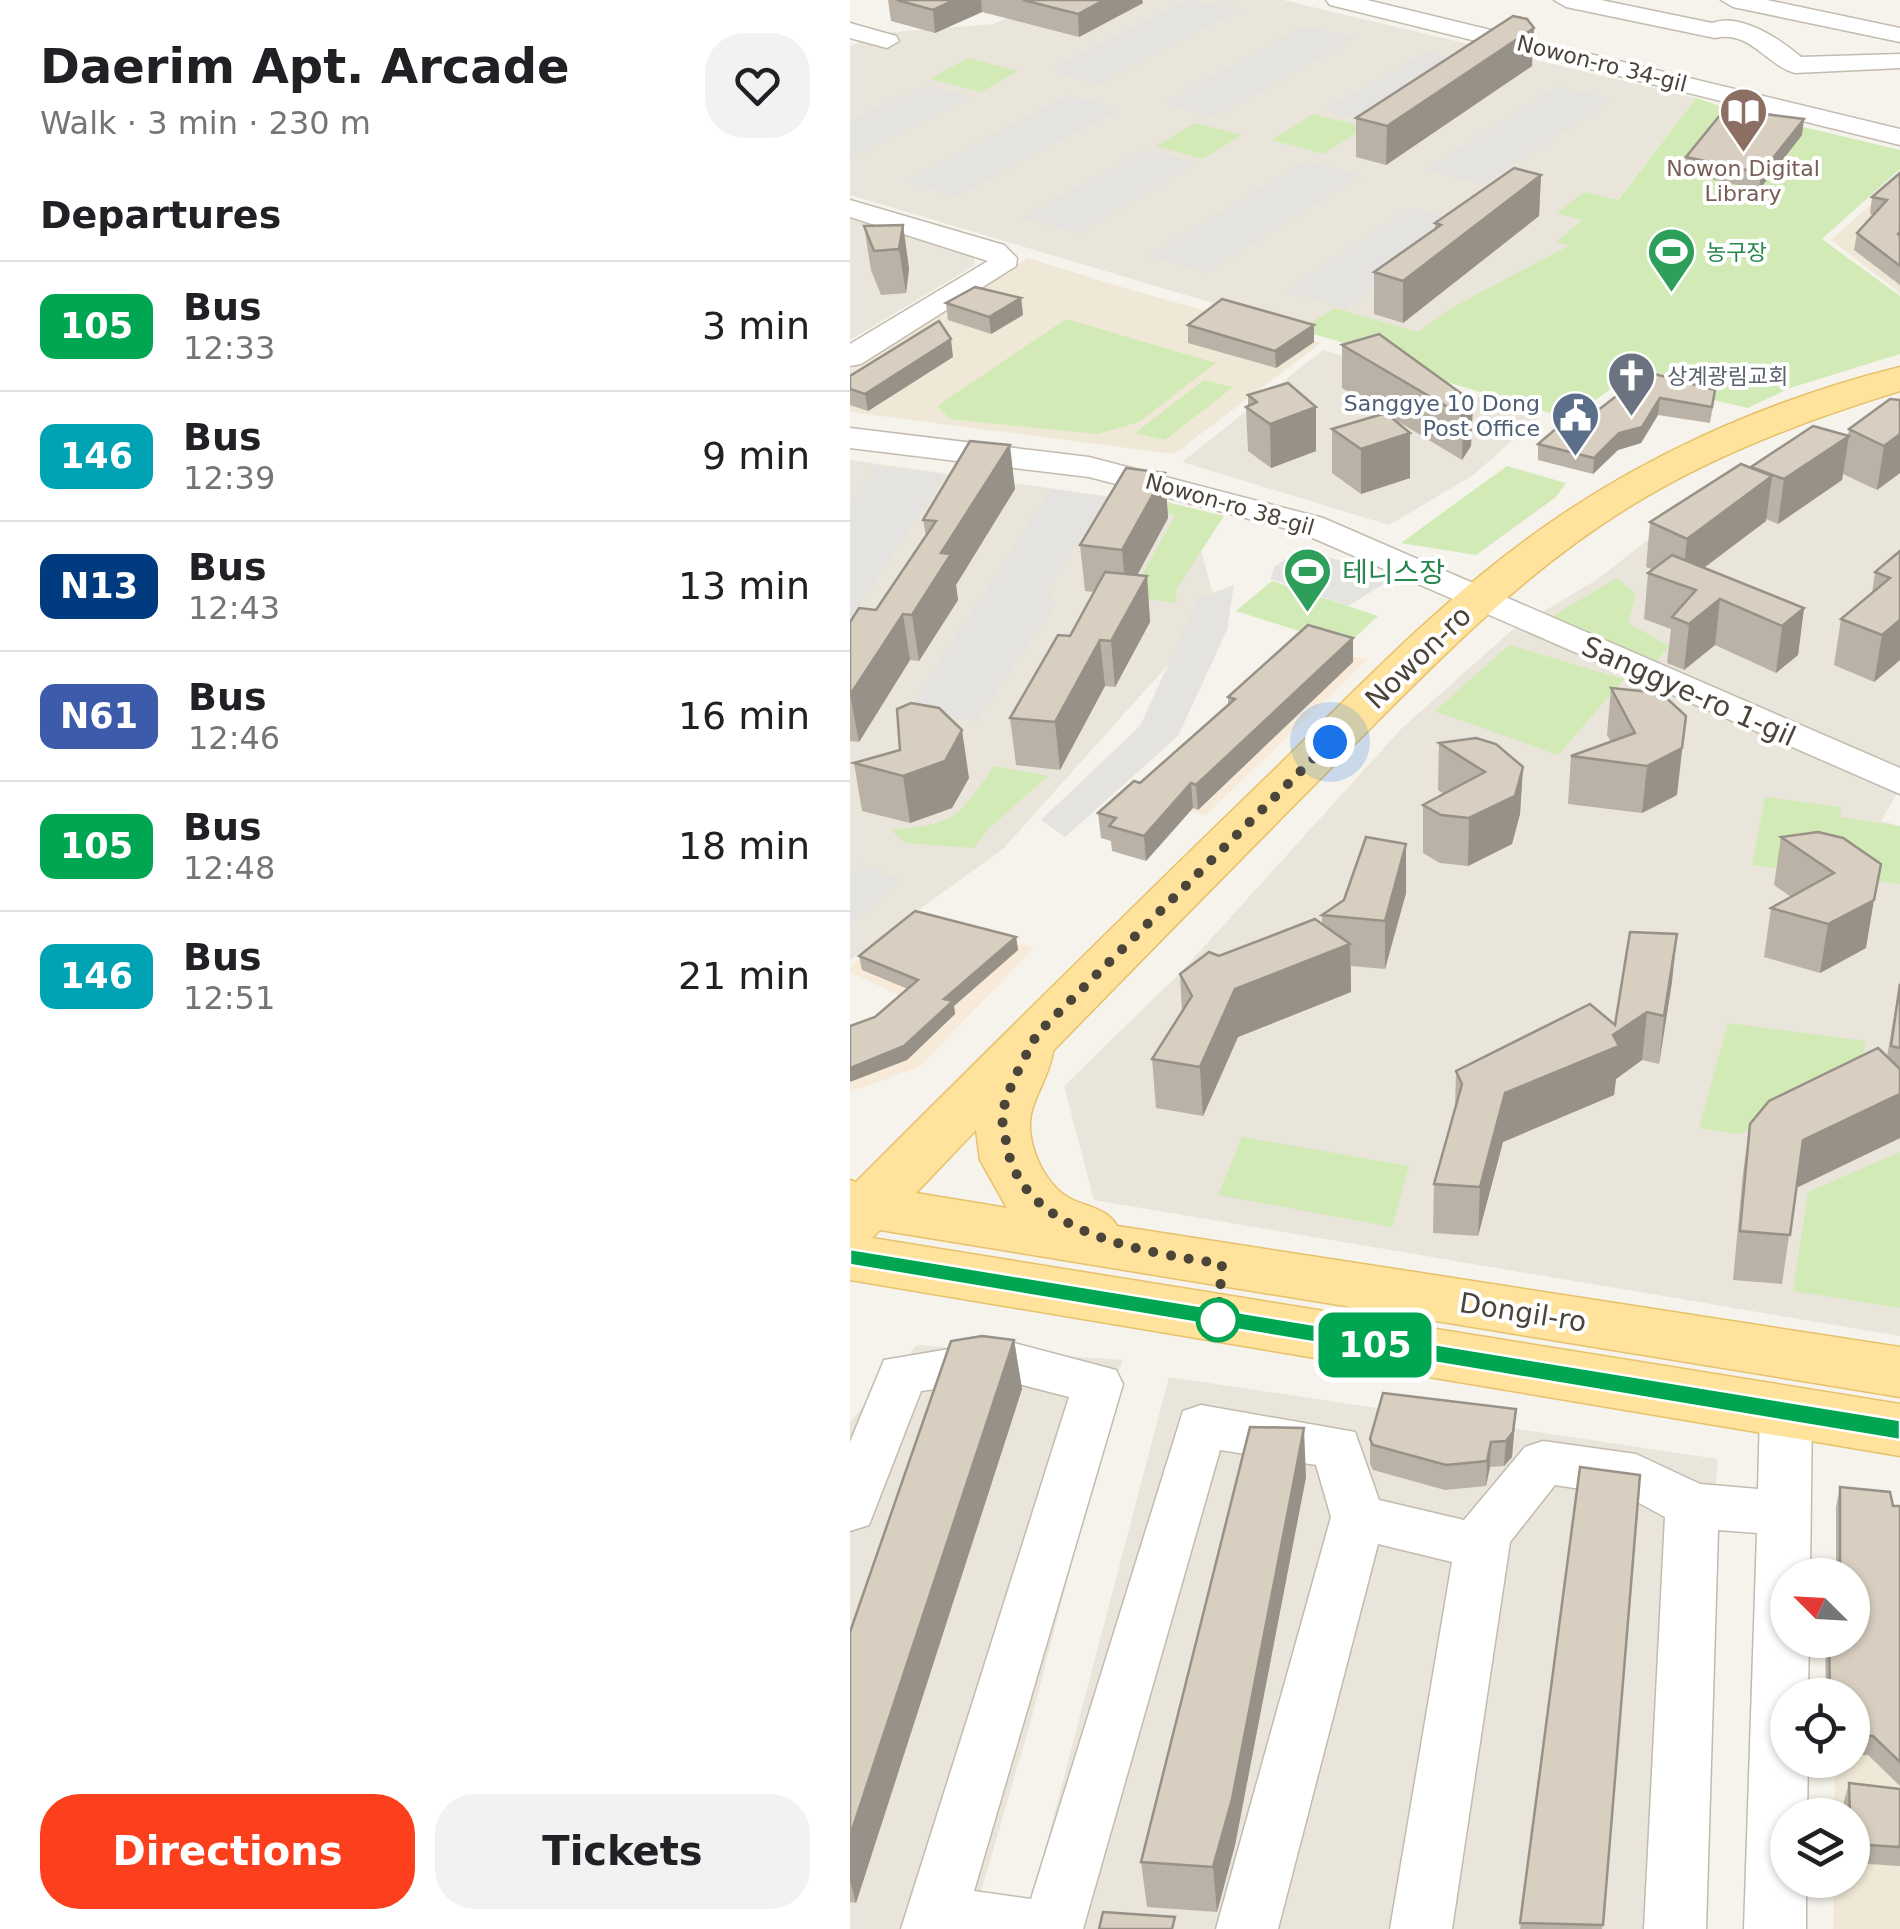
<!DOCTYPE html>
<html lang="en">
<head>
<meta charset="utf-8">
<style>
  body { margin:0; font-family:"DejaVu Sans","Noto Sans KR",sans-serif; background:#f2f2f2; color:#202124; height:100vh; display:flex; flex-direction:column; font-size:38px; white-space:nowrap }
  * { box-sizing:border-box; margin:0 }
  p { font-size:32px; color:#757577 }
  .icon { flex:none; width:55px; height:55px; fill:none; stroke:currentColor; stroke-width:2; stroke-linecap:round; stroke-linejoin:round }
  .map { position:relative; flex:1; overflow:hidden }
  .side { display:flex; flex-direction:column; background:#fff; width:850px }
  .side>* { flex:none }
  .badge { padding:0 20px; border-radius:15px; font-size:35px; line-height:65px }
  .needle { width:65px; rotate:294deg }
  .tools { position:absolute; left:920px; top:1558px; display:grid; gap:20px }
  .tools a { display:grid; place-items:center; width:100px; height:100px; border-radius:50%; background:#fff; box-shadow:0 2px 8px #0004; font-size:50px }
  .you { position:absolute; width:50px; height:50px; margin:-25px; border:8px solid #fff; border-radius:50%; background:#1a73e8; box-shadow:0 0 0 15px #1a73e833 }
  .map>.badge { position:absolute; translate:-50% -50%; box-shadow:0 0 0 5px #fff }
  h2 { padding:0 40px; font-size:38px; line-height:90px }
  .round { display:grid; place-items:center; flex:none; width:105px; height:105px; border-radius:40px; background:#f2f2f2 }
  .headline { display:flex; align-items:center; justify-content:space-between; height:170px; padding:0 40px }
  h1 { font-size:48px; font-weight:700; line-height:75px }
  .primary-button { display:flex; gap:20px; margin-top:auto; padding:20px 40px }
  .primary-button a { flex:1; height:115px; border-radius:40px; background:#fc3f1d; color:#fff; font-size:40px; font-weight:700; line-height:115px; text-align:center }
  .primary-button a+a { background:#f2f2f2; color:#202124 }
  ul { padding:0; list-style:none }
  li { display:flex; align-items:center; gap:30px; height:130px; padding:0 40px; border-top:2px solid #e0e0e0 }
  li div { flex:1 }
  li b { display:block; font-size:38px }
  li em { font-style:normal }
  li .badge { min-width:110px; font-weight:700; text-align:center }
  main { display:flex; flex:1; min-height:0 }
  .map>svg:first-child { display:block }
</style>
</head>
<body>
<main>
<section class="side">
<div class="headline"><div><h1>Daerim Apt. Arcade</h1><p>Walk · 3 min · 230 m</p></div><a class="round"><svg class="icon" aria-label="heart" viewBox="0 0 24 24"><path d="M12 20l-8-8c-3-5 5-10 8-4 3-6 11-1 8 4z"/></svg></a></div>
<h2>Departures</h2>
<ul>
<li><span class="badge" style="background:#00a651;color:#fff">105</span><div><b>Bus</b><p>12:33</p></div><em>3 min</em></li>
<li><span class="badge" style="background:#00a3b4;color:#fff">146</span><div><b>Bus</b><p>12:39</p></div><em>9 min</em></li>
<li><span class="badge" style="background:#003b80;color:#fff">N13</span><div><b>Bus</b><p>12:43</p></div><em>13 min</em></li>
<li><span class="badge" style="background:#3d5bab;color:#fff">N61</span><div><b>Bus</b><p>12:46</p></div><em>16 min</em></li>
<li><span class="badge" style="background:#00a651;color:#fff">105</span><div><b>Bus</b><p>12:48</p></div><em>18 min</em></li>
<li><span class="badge" style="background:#00a3b4;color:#fff">146</span><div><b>Bus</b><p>12:51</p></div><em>21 min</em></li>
</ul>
<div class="primary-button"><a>Directions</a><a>Tickets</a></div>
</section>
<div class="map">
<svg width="1050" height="1929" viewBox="0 0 1050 1929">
  <rect width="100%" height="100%" fill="#f6f3ec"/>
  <g fill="#eae5da">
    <path d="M193,0H433L846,98L759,211L722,244L606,306L601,374L0,195V46L30,33L144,24Z"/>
    <path d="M0,218L124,256L125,265L0,340Z"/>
    <path d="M473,350L584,382L688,418L622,476L539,525L332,462Z"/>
    <path d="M1050,414V788L1031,821L1050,826V1336L244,1200L214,1086L332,971L551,729L661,631L746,580L811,530L943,457Z"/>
    <path d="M0,460L340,508L367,610L154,848L0,960Z"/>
    <path d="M67,1345L273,1360L242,1440L221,1566L180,1724L120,1929H0V1422Z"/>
    <path d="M319,1377L868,1459L826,1929H174Z"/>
  </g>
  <g fill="#f7ead8">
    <path d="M448,643L517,660L355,816L287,794Z"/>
    <path d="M68,916L184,948L69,1067L0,1092V1033L21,1025L52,997L0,972V966Z"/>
  </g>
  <g fill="#efe8d6">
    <path d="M1050,179V293L981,240Z"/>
    <path d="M178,258L281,290L471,343L324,454L0,412V369Z"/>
    <path d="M987,1498L1050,1510V1929H983L984,1880H1002V1815H985V1760H1002V1575H987Z"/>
  </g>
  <g fill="#d2eab5">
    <path d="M118,58L168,71L131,92L80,79Z"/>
    <path d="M846,98L882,110L1050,150V169L972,239L1050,296V354L940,388L898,408L774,379L720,419L527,361L534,355L450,330L485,308L568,332L605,306L720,245L706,242L732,220L707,213L734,192L768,200Z"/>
    <path d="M463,114L515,127L474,154L422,140Z"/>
    <path d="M345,123L392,135L353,159L306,146Z"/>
    <path d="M216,319L366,363L289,422L247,434L100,419L87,406Z"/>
    <path d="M354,380L383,387L315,440L285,433Z"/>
    <path d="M657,466L716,483L706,497L626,555L551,543Z"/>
    <path d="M316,502L374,516L327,588L326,603L280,596L325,516L315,512Z"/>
    <path d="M767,578L786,594L778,623L819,646L805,663L703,616Z"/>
    <path d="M422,581L528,616L496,646L386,611Z"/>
    <path d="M659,645L774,679L708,755L585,711Z"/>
    <path d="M144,766L198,776L137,830L124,848L55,843L41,830C106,824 107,819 144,766Z"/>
    <path d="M915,797L991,807L990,817L1050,826V884L902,865Z"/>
    <path d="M878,1023L1015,1041L1011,1073L890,1134L849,1128Z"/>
    <path d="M392,1137L559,1166L542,1227L368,1195Z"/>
    <path d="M1050,1152V1308L943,1291L958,1192Z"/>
  </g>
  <g fill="#e5e3e0">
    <path d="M337,0L391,9L249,84L199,70Z"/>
    <path d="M454,26L505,38L366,117L313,103Z"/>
    <path d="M576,52L624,64L527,125L473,110Z"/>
    <path d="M76,85L121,97L0,160V121Z"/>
    <path d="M707,86L763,99L633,185L575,170Z"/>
    <path d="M219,95L270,109L107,196L54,181Z"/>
    <path d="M297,149L346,163L228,234L172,217Z"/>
    <path d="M455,161L511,176L356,273L298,256Z"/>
    <path d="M561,208L619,224L496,309L434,291Z"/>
    <path d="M26,466L95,475L0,621V503Z"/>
    <path d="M201,489L257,497L198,589L205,606L126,721L57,712Z"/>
    <path d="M451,549L545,577L498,606L421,579L424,567Z"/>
    <path d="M384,585L377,630L328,736L215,837L191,820L290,726L349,598Z"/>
    <path d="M12,863L52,881L0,924V874Z"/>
  </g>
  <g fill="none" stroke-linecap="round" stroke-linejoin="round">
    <defs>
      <g id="minor">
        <path d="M476,0H517L1050,129V145L480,5Z"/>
        <path d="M704,0H751L862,23C890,12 930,39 951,57L1050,54V68L945,73C916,65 900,30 865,38L716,7Z"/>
        <path d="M871,0H917L1050,28V42L883,7Z"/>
        <path d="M0,23L46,36L49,41L37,48L0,38Z"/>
        <path d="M0,200L154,245L167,258L166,266L11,364L0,366V344L138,261L0,217Z"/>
        <path d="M0,428L239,457L473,518L1050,768V794L449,532L239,477L0,448Z"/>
        <path d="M153,1340L266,1370L273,1384L124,1891L181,1899L333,1411L351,1405L505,1432L529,1500L614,1520L675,1447L693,1441L786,1454L850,1484L908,1489L910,1412L918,1397L936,1391L954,1397L962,1412L960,1575H938V1640H959L958,1695H938V1760H958L957,1815H938V1880H956V1929H894L907,1533L868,1530L856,1929H794L815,1517L776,1496L705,1485L660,1542L602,1929H540L602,1562L528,1544L428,1929H366L481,1517L466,1465L370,1450L233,1929H51L219,1397L153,1380L71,1391L19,1525L0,1531V1442L34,1360Z"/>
      </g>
      <path id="major" d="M1050,367V391C956,420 863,455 779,507C669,575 580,668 489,760C394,856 298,953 203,1051C201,1070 188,1090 182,1110C173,1139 194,1186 221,1199C238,1207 258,1209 267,1226L1050,1347V1397L30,1230L22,1238L1050,1404V1456L0,1280V1180L6,1182C135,1053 264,925 395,798C484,713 569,620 668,546C780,461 913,401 1050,367ZM126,1130L130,1160L157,1208L66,1193Z"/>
    </defs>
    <use href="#minor" stroke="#c2bbae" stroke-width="3"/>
    <use href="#major" stroke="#e6c16a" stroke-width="3"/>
    <use href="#minor" fill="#fff" fill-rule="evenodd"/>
    <use href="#major" fill="#ffe39c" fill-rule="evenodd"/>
  </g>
  <g fill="#bab2a6">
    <path d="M38,0H292L293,3L229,37L132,12L85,33L41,21Z"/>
    <path d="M682,66L536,165L506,157V118Z"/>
    <path d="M952,135L909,190L834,173L836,157Z"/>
    <path d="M1050,173V285L1004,250L1007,233L1024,215L1020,214L1022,197Z"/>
    <path d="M691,175L689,216L553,323L524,314V272L585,229V223Z"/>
    <path d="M53,225L59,269L56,293L31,295L21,270L14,226Z"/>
    <path d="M171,298L173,315L141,334L98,320L96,303Z"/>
    <path d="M338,325L464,342L426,368L338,343Z"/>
    <path d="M492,345L623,402L621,446L612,460L544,419L560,433V478L511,494L482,473V429L534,413L492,388Z"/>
    <path d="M103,357L18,411L0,405V376Z"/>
    <path d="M797,372L863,406L860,423L808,415L791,443L768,450L743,474L688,460V444L724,429Z"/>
    <path d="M398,395L466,407V451L421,468L398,451L396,407L398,406Z"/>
    <path d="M1050,400V473L1027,490L993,474L992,480L928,524L916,519V521L854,568L954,608L948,655L926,673L865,645L834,670L817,663L821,629L794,619L798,573L803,570L796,567L800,522L901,468L998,435L999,429Z"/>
    <path d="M315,473L318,518L287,575L297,576L300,622L265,687L255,686L210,770L166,765L160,718L220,636L244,592L235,591L230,545Z"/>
    <path d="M165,489L106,585L108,600L69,661L60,660L9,742L0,741V622L26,610L76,536L73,520Z"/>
    <path d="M1050,551V660L1024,682L984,665L991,619L1022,593L1025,572Z"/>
    <path d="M503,662L348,810L343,808L296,861L262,851L261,841L251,838L248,813L290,783L378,705V697Z"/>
    <path d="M761,688L827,795L792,813L718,804L721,756L761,742L757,735Z"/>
    <path d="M589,743L673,767L670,814L662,844L618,866L590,863L573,853V805L594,794L588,790Z"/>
    <path d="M4,763L119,778L102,808L60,823L12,811Z"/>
    <path d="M931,837L993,838L1016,948L970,973L914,957L921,908L941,897L924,885Z"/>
    <path d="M556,844V893L535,969L501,966V992L388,1037L353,1116L306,1108L302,1059L332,1011L330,974L369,956L472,924V915L494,900Z"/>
    <path d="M166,937L168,950L104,1006L105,1014L57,1060L25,1017L58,989L12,970L9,956Z"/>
    <path d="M1050,980V1138L946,1188L932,1284L883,1280L893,1173L900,1124L1037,1057Z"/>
    <path d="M822,982L809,1064L792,1060L766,1079L764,1095L653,1142L628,1236L583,1233L584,1184L605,1108L606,1071L765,1025Z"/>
    <path d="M164,1340L172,1389L6,1903L0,1902V1632Z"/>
    <path d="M666,1409L662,1457L654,1466L640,1467L636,1486L595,1490L523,1470L520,1464V1439Z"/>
    <path d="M730,1467L790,1475L752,1929H670Z"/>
    <path d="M456,1477L385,1845L367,1912L297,1907L291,1862Z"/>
    <path d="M990,1487L1043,1506H1050V1786L1018,1755H1002V1695H976L975,1640H1002V1575H976L978,1565L986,1566V1507Z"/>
    <path d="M999,1783L1050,1789V1866L1002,1863V1815H994V1801Z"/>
  </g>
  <g fill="#979187">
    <path d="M104,0H131L132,12L85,33L83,10Z"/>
    <path d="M254,0H292L293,3L229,37L228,14Z"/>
    <path d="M684,28L682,66L536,165L537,126Z"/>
    <path d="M954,119L952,135L909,190L911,173Z"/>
    <path d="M691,175L689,216L553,323V281Z"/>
    <path d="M53,225L59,269L56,293L49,249Z"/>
    <path d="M171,298L173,315L141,334L139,317Z"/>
    <path d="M464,325V342L426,368L425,351Z"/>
    <path d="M101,339L103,357L18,411L15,394Z"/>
    <path d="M810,398L808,415L791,443L768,450L743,474L744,458L769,433Z"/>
    <path d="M623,402L621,446L612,460L613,416Z"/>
    <path d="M466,407V451L421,468L420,424Z"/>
    <path d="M560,433V478L511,494V449Z"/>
    <path d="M1050,434V473L1027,490L1034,446Z"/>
    <path d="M999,436L992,480L928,524L934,479Z"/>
    <path d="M160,445L165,489L106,585L108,600L69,661L62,615L91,553Z"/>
    <path d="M315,473L318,518L276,596L272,550Z"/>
    <path d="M922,476L916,521L832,584L837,539Z"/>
    <path d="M297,576L300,622L265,687L261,641Z"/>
    <path d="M870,599L865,645L834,670L839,624Z"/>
    <path d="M954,608L948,655L926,673L932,626Z"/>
    <path d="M53,614L60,660L9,742L0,695Z"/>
    <path d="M1050,620V660L1024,682L1032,635Z"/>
    <path d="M503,638V662L348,810L346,785Z"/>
    <path d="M250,640L255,686L210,770L205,722Z"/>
    <path d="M836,716L827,795L792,813L797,766Z"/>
    <path d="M112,730L119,778L102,808L60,823L53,776Z"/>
    <path d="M673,767L670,814L662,844L618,866L619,818Z"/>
    <path d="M341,783L343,808L296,861L294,836Z"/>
    <path d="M556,844V893L535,969V921Z"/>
    <path d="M1024,900L1016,948L970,973L978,924Z"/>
    <path d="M827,934L822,982L809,1064L814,1016Z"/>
    <path d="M166,937L168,950L104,1006L105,1014L57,1060L0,1082V1068L94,999Z"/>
    <path d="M500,944L501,992L388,1037L353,1116L350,1067L385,989Z"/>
    <path d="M797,1012L792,1060L766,1079L764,1095L653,1142L628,1236L630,1187L655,1093L763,1035Z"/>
    <path d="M1050,1094V1138L944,1189L953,1140Z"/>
    <path d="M164,1340L172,1389L6,1903L0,1881V1836Z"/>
    <path d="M666,1409L662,1457L654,1466L656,1441Z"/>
    <path d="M454,1428L456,1477L385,1845L367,1912L363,1867Z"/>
    <path d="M641,1442L640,1467L636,1486L637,1461Z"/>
  </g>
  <g fill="#d8cfc1" stroke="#979187" stroke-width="2.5">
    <path d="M47,0H104L83,10Z"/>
    <path d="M173,0H254L228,14Z"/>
    <path d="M663,16L677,19L684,28L537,126L506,118Z"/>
    <path d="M875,109L954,119L911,173L836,157Z"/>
    <path d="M664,168L691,175L553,281L524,272L591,225L585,223Z"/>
    <path d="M1050,173V232L1048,234L1050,236V266L1007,233L1037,200L1022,197Z"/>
    <path d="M53,225L49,249L24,251L14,226Z"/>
    <path d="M125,287L171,298L139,317L96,303Z"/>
    <path d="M372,299L464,325L425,351L338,325Z"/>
    <path d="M89,321L101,339L15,394L0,389V376Z"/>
    <path d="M529,334L623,402L613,416L492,345Z"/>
    <path d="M797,372L865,390L862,407L810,398L792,427L769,433L744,458L688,444L709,426L724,429Z"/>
    <path d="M438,383L466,407L420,424L396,407L407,402L398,395Z"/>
    <path d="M1040,399L1050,400V434L1034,446L999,429Z"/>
    <path d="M536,413L560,433L511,449L482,429Z"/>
    <path d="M963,426L999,436L934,479L901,467Z"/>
    <path d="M120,441L160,445L91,553L101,554L62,615L53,614L0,695V622L9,608L26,610L86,521L73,520Z"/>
    <path d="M891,464L922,476L837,539L800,522Z"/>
    <path d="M276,468L315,473L272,550L230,545Z"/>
    <path d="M1050,551V620L1032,635L991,619L1040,578L1025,572Z"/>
    <path d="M822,555L954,608L932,626L870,599L839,624L822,617L846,590L798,573Z"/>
    <path d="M255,572L297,576L261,641L250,640L205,722L160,718L208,635L220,636Z"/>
    <path d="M458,625L503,638L346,785L341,783L294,836L259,826L266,818L248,813L284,781L290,783L385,699L378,697Z"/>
    <path d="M761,688L811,693L836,716L832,748L797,766L721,756L785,733Z"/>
    <path d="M61,703L89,708L112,730L95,761L53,776L4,763L50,750L47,709Z"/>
    <path d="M626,738L646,744L673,767L665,796L619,818L591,815L573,805L635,772L589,743Z"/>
    <path d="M968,832L993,838L1031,864L1024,900L978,924L921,908L984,873L931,837Z"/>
    <path d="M516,837L556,844L535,921L472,915L494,900Z"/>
    <path d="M65,911L166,937L94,999L103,1001L54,1046L0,1068V1026L25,1017L68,980L9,956Z"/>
    <path d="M465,919L500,944L385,989L350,1067L302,1059L342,996L330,974L359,952L369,956Z"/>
    <path d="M780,932L827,934L814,1016L797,1012L763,1035L769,1046L655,1093L630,1187L584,1184L612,1084L606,1071L740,1004L765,1025Z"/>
    <path d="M1050,984V1048L1041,1046Z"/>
    <path d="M1028,1048L1050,1069V1094L953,1140L940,1235L890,1231L900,1124L919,1101Z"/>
    <path d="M132,1336L164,1340L0,1836V1632L101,1341Z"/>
    <path d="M533,1393L666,1409L663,1432L656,1441L641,1442L637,1461L596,1465L523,1445L520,1439Z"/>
    <path d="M400,1427L454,1428L382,1799L363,1867L291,1862Z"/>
    <path d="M730,1467L790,1475L753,1925L670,1923Z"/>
    <path d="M990,1487L1040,1492L1043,1506H1050V1762L1023,1736H1002V1695H980L979,1640H1002V1575H978V1565L990,1566Z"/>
    <path d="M999,1783L1050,1789V1847L1002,1844V1815H1000Z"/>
    <path d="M253,1912L325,1917L322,1929H249Z"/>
  </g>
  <path fill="#00a651" stroke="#fff" stroke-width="2.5" d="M0,1249L1050,1420V1440L0,1265Z"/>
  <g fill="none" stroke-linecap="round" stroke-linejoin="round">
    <path stroke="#4b4439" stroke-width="10" stroke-dasharray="0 18" d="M368,1320L372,1264C295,1252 169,1235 156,1141C154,1131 151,1121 153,1111C159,1084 175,1058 187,1034L480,742"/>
  </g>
  <defs>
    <symbol id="library-pin" viewBox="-11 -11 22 30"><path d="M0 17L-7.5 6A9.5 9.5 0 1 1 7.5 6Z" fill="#8d6e63" stroke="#fff"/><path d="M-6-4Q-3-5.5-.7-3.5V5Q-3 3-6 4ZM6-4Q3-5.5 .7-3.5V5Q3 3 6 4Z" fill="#fff"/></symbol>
    <symbol id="stadium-pin" viewBox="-11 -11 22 30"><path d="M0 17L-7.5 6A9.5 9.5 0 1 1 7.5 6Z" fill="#2e9e5b" stroke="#fff"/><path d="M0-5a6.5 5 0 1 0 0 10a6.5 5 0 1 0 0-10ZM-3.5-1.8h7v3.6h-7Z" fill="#fff"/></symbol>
    <symbol id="church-pin" viewBox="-11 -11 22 30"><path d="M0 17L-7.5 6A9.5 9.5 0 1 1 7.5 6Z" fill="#6b7280" stroke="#fff"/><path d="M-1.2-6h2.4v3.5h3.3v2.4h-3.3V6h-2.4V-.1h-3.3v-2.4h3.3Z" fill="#fff"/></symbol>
    <symbol id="civic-pin" viewBox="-11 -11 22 30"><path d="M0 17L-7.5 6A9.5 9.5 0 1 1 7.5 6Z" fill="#5c6f8a" stroke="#fff"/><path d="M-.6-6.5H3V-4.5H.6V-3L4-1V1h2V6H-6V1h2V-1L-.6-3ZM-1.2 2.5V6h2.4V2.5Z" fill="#fff"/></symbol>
  </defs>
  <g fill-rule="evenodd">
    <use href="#library-pin" x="866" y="84" width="55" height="75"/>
    <use href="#stadium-pin" x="794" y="224" width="55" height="75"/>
    <use href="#church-pin" x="754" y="348" width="55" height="75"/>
    <use href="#civic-pin" x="698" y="388" width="55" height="75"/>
    <use href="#stadium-pin" x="430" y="544" width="55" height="75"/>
  </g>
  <circle fill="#fff" stroke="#00a651" stroke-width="5" cx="368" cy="1320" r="20"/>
  <g text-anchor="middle" stroke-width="8" stroke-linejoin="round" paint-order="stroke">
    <g font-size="22" fill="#4b4439" stroke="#fff">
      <text transform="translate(752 63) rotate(14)" y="8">Nowon-ro 34-gil</text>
      <text transform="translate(380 504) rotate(16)" y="8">Nowon-ro 38-gil</text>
    </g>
    <g font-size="22" fill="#785e54" stroke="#fff">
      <text x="893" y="176">Nowon Digital<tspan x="893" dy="25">Library</tspan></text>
    </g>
    <g font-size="22" fill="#27864d" stroke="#fff" text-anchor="start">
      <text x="856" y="260">농구장</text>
    </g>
    <g font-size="22" fill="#5b616d" stroke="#fff" text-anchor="start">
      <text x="817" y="384">상계광림교회</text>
    </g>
    <g font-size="22" fill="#4e5e75" stroke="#fff" text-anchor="end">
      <text x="690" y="411">Sanggye 10 Dong<tspan x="690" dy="25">Post Office</tspan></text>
    </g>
    <g font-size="28" fill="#27864d" stroke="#fff" text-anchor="start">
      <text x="492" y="582">테니스장</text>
    </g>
    <g font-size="28" fill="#4b4439" stroke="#fff">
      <text transform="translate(568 657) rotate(-44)" y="10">Nowon-ro</text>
      <text transform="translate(839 691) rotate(24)" y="10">Sanggye-ro 1-gil</text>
      <text transform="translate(673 1312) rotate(9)" y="10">Dongil-ro</text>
    </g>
  </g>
</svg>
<div class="tools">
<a><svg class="needle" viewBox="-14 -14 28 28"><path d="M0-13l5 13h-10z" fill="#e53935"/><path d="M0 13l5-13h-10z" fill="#757577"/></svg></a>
<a><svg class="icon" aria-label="locate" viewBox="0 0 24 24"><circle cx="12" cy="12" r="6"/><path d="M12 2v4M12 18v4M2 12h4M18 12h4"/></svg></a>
<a><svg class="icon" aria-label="layers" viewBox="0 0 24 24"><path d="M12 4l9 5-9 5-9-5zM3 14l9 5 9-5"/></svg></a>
</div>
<div class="you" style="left:480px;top:742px"></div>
<b class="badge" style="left:525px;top:1345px;background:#00a651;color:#fff">105</b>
</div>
</main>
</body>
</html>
